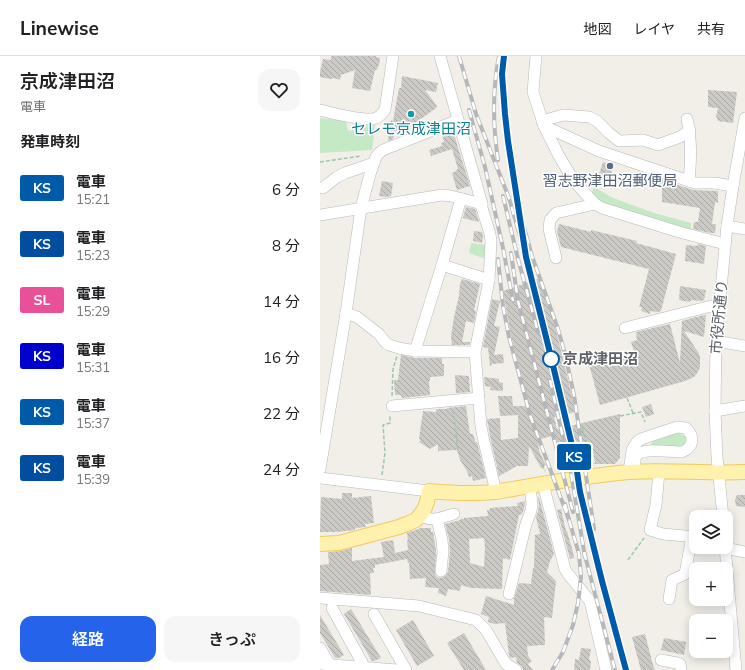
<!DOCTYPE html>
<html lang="ja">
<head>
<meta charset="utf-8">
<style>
  body { margin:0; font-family:Mulish,"Noto Sans JP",sans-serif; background:#f6f6f6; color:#202124; height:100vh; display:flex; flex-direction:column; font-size:15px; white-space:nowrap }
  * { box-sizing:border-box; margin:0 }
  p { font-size:13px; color:#757577 }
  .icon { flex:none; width:22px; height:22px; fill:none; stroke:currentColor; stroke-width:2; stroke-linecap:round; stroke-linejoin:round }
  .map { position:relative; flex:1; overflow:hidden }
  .sheet { display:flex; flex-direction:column; background:#fff; width:320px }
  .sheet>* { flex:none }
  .badge { padding:0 8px; border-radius:3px; font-size:14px; line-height:26px }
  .controls { position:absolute; left:369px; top:454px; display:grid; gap:8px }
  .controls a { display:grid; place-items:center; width:44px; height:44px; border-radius:8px; background:#fff; box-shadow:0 2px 10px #0003; font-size:20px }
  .map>.badge { position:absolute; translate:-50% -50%; box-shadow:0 0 0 2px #fff }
  h2 { padding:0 20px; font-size:15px; line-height:36px }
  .round { display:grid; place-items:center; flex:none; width:42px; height:42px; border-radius:12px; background:#f6f6f6 }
  .headline { display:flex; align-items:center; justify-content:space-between; height:68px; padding:0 20px }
  h1 { font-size:19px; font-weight:600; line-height:30px }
  .primary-button { display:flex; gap:8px; margin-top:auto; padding:8px 20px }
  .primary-button a { flex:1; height:46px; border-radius:12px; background:#2563eb; color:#fff; font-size:16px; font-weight:600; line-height:46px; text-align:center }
  .primary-button a+a { background:#f6f6f6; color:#202124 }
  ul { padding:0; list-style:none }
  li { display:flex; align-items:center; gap:12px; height:56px; padding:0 20px }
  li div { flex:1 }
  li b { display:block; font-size:15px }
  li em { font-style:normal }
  li .badge { min-width:44px; font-weight:700; text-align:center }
  header { display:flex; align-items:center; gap:24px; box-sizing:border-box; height:56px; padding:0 20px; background:#fff; border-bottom:1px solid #e0e0e0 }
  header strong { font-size:19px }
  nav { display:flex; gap:22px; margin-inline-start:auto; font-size:14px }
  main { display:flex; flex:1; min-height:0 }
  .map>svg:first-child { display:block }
</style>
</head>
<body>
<header>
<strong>Linewise</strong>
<nav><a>地図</a><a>レイヤ</a><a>共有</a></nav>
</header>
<main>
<section class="sheet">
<div class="headline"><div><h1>京成津田沼</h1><p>電車</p></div><a class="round"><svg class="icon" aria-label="heart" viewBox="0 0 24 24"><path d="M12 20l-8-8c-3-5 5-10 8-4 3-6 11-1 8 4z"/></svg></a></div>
<h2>発車時刻</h2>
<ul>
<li><span class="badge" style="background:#005aaa;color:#fff">KS</span><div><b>電車</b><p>15:21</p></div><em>6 分</em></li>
<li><span class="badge" style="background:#014ea0;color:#fff">KS</span><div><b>電車</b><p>15:23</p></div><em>8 分</em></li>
<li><span class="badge" style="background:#e95098;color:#fff">SL</span><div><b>電車</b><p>15:29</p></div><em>14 分</em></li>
<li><span class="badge" style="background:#0000cd;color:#fff">KS</span><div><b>電車</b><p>15:31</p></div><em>16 分</em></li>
<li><span class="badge" style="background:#005aaa;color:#fff">KS</span><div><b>電車</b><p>15:37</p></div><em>22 分</em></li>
<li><span class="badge" style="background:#014ea0;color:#fff">KS</span><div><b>電車</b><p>15:39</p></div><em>24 分</em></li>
</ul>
<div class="primary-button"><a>経路</a><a>きっぷ</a></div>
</section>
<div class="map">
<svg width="425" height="614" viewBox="0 0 425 614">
  <defs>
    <pattern id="building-back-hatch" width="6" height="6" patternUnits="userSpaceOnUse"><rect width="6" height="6" fill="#cccac5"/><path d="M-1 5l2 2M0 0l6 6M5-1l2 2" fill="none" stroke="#a9a8a4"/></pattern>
  </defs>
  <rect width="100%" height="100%" fill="#f1efe8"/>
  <g fill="#c5e8c5">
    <path d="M0,62L26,65L28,75L44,72L49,68L55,69L52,94L0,97Z"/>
    <path d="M274,131L293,142L334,157L371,167V177L283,150L271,138Z"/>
    <path d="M151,187L166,189V203L149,197Z"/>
    <path d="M358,377L365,380L366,383L365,388L361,391L332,390L331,388L333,385Z"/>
  </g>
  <g fill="url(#building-back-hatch)" fill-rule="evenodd">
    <path d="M11,0H56V1L60,2L59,10H58L57,14H55L50,35L32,32L35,14L21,19L20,24L14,22L11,23L0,21V16L3,3L11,4Z"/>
    <path d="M82,20L118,27L116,36L105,34L117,50L116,52L83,76L76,74L73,83L68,85L71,64L73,65L79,32H81Z"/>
    <path d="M388,34L417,36L413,67L398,65L396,60L398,52L388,51Z"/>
    <path d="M133,75L150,130L137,134L132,117L136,115V114L138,113L132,93L111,100L109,94L122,90L121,87L124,86L122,78Z"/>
    <path d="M283,106L294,109L289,125L278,121Z"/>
    <path d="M340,123L373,134L398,135V147L395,146L392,168H396L395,177H390L373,173L374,166H378L380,152L342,146V131L339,130Z"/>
    <path d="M62,125L73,127L71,140L66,141L59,140Z"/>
    <path d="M146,151L155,153L159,166L143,162Z"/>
    <path d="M239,168L271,176V174L317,185L316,187L356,198L341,255L338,256L330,255V258L321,255L322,251H319L329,213L241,191L237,175Z"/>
    <path d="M154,175L162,176L163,180L162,187L153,185Z"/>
    <path d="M378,188L386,190L384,208L365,205L366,189L377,190Z"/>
    <path d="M142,223L160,228L154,254L156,255L154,267L146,265L142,286H150L149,289H132L131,280L134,261L139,240L140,228Z"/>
    <path d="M218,223L224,236L236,274L252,340L255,356L234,361L237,373L300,358V402L295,408H275L272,387L258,393L260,397L242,402L241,397L239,398L234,379L218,384L219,395L226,409L221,412L209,390L208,410H197L179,420L170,380L167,363L180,362L181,384L198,382V359L180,360L178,340H192L193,350H209L191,280L183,235Z"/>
    <path d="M360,230L386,234L384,244L381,245L371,244L370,246L359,244Z"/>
    <path d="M172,243L180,245L174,270L180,271L174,299L183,298L184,307L172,308L171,310H170L168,292L163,291Z"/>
    <path d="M386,259L384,281L364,275L378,296L380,301V311L378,316L374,321L365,325L280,349L269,308L314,295L311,286L317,284L316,276L350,268L360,307L362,265L376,261H379V260Z"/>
    <path d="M81,299L95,302H122V308H124V320L110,321V325H109L110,339L82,342L81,339H75L74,324H78Z"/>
    <path d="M135,319L149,320L150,336L136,337Z"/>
    <path d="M164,321L179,323V326L183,327V335L170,334L171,331L165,330Z"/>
    <path d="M331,348L334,358L326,361L322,351Z"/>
    <path d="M146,350L150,378H153V380H154L155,386H157L166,422L153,425L152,420L149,421L147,415L140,404L137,394L118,395V388L110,393L99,386L101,384L99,383L103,355L116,356V353H127V352Z"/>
    <path d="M22,437H32V442L51,440L54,467L45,468L46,471L35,472V474L17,476H0L1,441L22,443Z"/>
    <path d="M417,439H425V451L416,450L415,444Z"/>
    <path d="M219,441L234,498L230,505L227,516L236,525L232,562L224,561L225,589L207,590L208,600L212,605L208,608L213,614H203L202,610L197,607L196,601L190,602L189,599L185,567L174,568L168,566L169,561L161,558L166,540L194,549V542L199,527L211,528L213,512H214L215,479L220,478L216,461L218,456L219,449L218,442Z"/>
    <path d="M205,445L204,453L202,458L199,459L190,504L183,502L182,533L151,532L141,529L140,535L128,533L126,540L118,537L119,532L105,531L106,522L90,523L89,507H88L87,503L55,509V512H53L54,517H50L51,539L0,535V509L9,508L8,496L21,495L32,492V505L64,501L61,486L73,484L75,497L88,494L87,484H88L87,477L101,472H111V476H113L116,495L115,518L117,521L120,522L124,521L126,519L128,516L130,496L129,483L125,468L140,464V463H144V462L168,460L167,454H170V452L198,450L197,447ZM164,482L165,491L164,511L150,507L149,483Z"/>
    <path d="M241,453L246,475H247L253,496L254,502L250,503L237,454Z"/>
    <path d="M31,553L61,602L54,605H52L24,558Z"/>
    <path d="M0,559L24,599L19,602H15L0,577Z"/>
    <path d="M93,564L114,600L97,610L76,574Z"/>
    <path d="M144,577L166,614H144L127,587Z"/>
    <path d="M325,578L333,609L335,614H321L312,581Z"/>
    <path d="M344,582L366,586L364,599L341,594Z"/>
    <path d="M261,592L271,593L269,604L271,605L270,614H254L255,603L259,604Z"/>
  </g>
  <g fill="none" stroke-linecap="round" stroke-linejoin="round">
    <defs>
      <g id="minor">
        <path d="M120,0L162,148V152L170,178L171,185L169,224L155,296L161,370L163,381L176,436"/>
        <path d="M216,0L213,36L224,70L238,98L253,124L263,135L275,148L282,152L359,176L405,188"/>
        <path d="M0,54C12,57 46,66 56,62C60,61 62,57 65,54L73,0"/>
        <path d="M367,63C372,83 371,105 369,125"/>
        <path d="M222,65L243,59L269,61L277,65L289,77L299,85L323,84L338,89L360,81L370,74"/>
        <path d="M224,70L279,95L375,127H394L413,130"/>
        <path d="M3,132L17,121L25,117L54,107"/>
        <path d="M0,159L122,139L131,140L162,148"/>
        <path d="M407,170L425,173"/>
        <path d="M236,202L229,173L230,164L236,157L275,148"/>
        <path d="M122,209L169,224"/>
        <path d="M26,257L37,261L59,278L65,286L69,289L79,292L95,295L155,296"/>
        <path d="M305,272L399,248"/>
        <path d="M396,285L425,290"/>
        <path d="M95,295L122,209L140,146L142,143"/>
        <path d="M72,350L159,342"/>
        <path d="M395,355L425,350"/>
        <path d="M0,413L26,257L41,152L50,118L56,101L58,98L63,94L138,64"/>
        <path d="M309,416L312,394L317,386L321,383L357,371L366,372C375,381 374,391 362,396C352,396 321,391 316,400C314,405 315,411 315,416"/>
        <path d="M339,416L336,449L330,474L343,478L376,481"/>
        <path d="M0,422L109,435"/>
        <path d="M223,428L245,513L248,518L270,545L286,614"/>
        <path d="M100,459C112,467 122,461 134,458"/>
        <path d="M403,461L397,401L395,355L396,285L407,170L413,130L425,62"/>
        <path d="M117,463L122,484L123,495L121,515"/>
        <path d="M405,491L416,614"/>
        <path d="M405,492L425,496"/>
        <path d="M189,538L206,468L211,455L212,448L210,430"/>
        <path d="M0,542L99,550L156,564L166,574L186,608L196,614"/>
        <path d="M349,543L352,524L365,518L372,480"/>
        <path d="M12,552L45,612"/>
        <path d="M54,558L86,614"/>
        <path d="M0,592L10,609"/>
        <path d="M341,604L357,607L360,608L361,614"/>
        <path d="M0,608L77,614"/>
      </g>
      <path id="major" d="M0,488L19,487L79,471L89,467L96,464L104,454L107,446L109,435C131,437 153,438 176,436C220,428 264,420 309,416C347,413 386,418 425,416"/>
    </defs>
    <use href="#minor" stroke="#b5b8bc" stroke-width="12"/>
    <use href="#major" stroke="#f2c960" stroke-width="16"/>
    <g stroke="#9cc7a9" stroke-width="1.5" stroke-dasharray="4 2" stroke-linecap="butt">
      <path d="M0,106L41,100"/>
      <path d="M72,340L73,313L77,300"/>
      <path d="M307,342L313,357"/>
      <path d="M133,354L138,394"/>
      <path d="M300,360L321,356L325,366"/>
      <path d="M262,372L273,408"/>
      <path d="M222,409L225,415"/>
      <path d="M62,419L65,397L63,369L70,367V360"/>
      <path d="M308,504L324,482"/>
    </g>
    <use href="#minor" stroke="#fff" stroke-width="11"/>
    <use href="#major" stroke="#fff2af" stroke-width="14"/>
    <defs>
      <g id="rail">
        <path d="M139,0L156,58L189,142L206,201L231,301L255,402L260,436L282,525L306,614"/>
        <path d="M184,0L182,18L185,58L198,155"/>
        <path d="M149,54L165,111L183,192L193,245"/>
        <path d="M178,104C173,70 172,35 179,0"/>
        <path d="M183,140L198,203L218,276"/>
        <path d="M198,149L212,200L238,273L245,298L254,339L274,473"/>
        <path d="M191,197L198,245L253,456"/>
        <path d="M178,203L183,250L189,281L210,359L249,464L259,498L261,521L258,547L253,569L243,596L232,614"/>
        <path d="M230,324L251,417L265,501"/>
        <path d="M245,448L249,464"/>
        <path d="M264,496L295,614"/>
      </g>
    </defs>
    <use href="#rail" stroke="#b6b7b8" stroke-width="4"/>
    <use href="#rail" stroke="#fff" stroke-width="2.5" stroke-dasharray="8" stroke-linecap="butt"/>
  </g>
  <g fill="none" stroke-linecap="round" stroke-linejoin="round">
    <defs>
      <path id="line" d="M184,0L182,18L185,58L188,85L206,201L231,301L255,402L260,436L282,525L306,614"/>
    </defs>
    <use href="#line" stroke="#fff" stroke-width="9"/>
    <use href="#line" stroke="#005aaa" stroke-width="6"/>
  </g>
  <circle fill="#0f9aa8" stroke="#fff" stroke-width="1.5" cx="91" cy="58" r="4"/>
  <circle fill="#5c6f8a" stroke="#fff" stroke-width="1.5" cx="290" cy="110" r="4"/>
  <circle fill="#fff" stroke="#005aaa" stroke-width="2" cx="231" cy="303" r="8"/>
  <g text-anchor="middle" stroke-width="3" stroke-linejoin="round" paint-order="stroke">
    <g font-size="15" fill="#0d838f" stroke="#fff">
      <text x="91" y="78">セレモ京成津田沼</text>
    </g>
    <g font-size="15" fill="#4e5e75" stroke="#fff">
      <text x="290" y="130">習志野津田沼郵便局</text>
    </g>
    <g font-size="15" fill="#5f6368" stroke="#fff">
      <text transform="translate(399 261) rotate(-85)" y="5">市役所通り</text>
    </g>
    <g font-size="15" font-weight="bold" fill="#5f6368" stroke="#fff" text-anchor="start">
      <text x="243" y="308">京成津田沼</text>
    </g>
  </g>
</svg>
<div class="controls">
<a><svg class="icon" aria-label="layers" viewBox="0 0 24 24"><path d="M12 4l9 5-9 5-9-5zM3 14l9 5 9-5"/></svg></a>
<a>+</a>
<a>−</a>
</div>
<b class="badge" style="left:254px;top:401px;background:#005aaa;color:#fff">KS</b>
</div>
</main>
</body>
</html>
